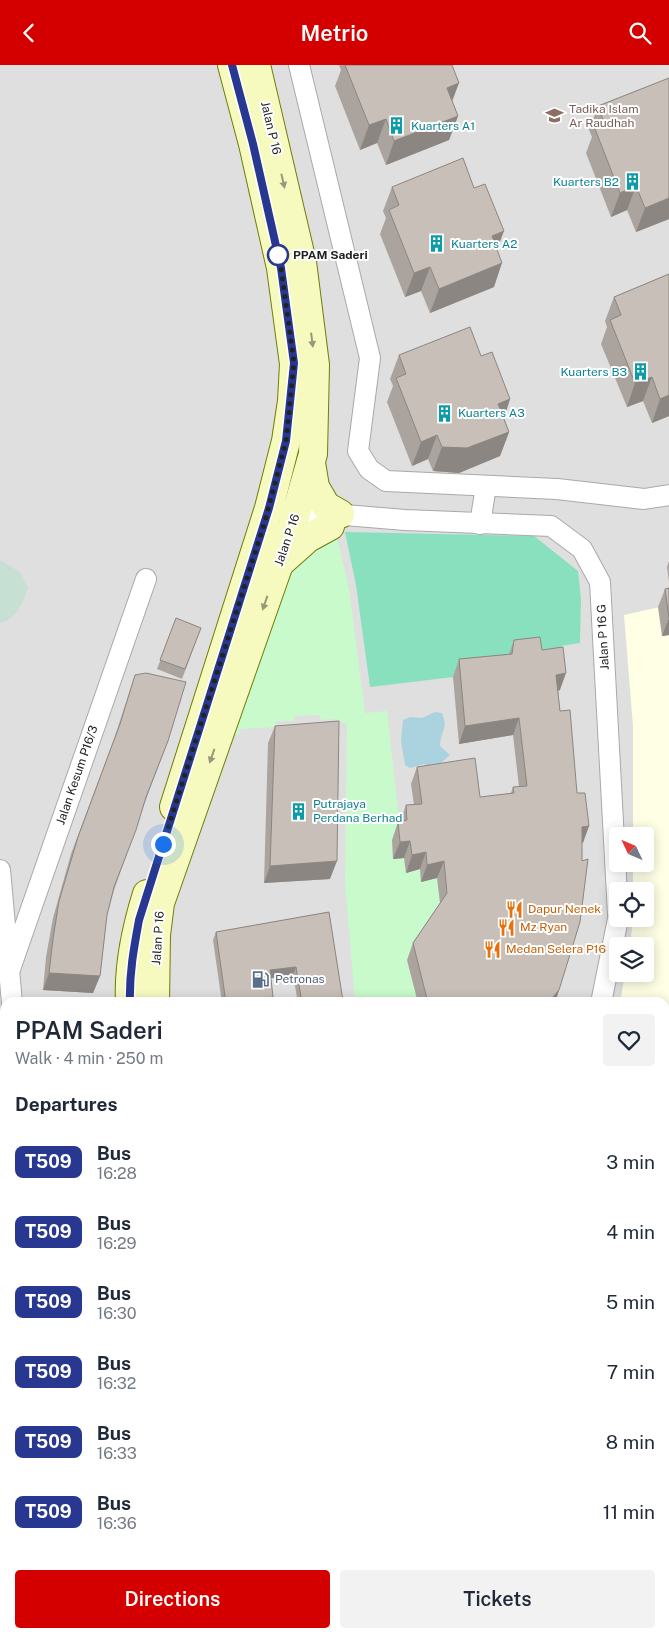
<!DOCTYPE html>
<html lang="en">
<head>
<meta charset="utf-8">
<style>
  body { margin:0; font-family:"Public Sans",sans-serif; background:#f2f2f3; color:#1f2937; height:100vh; display:flex; flex-direction:column; font-size:19px; white-space:nowrap }
  * { box-sizing:border-box; margin:0 }
  p { font-size:16px; color:#747a83 }
  .icon { flex:none; width:28px; height:28px; fill:none; stroke:currentColor; stroke-width:2; stroke-linecap:round; stroke-linejoin:round }
  .map { position:relative; flex:1; overflow:hidden }
  .details { position:absolute; left:0px; top:932px; width:670px; height:641px; display:flex; flex-direction:column; background:#fff; border-radius:15px 15px 0 0; box-shadow:0 2px 12px #0003 }
  .details>* { flex:none }
  .badge { padding:0 10px; border-radius:8px; font-size:18px; line-height:32px }
  .needle { width:32px; rotate:314deg }
  .fabs { position:absolute; left:609px; top:762px; display:grid; gap:10px }
  .fabs a { display:grid; place-items:center; width:45px; height:45px; border-radius:5px; background:#fff; box-shadow:0 2px 12px #0003; font-size:25px }
  .you { position:absolute; width:25px; height:25px; margin:-12px; border:4px solid #fff; border-radius:50%; background:#1a73e8; box-shadow:0 0 0 8px #1a73e833 }
  .map>.badge { position:absolute; translate:-50% -50%; box-shadow:0 0 0 2px #fff }
  h2 { padding:0 15px; font-size:19px; line-height:45px }
  .round { display:grid; place-items:center; flex:none; width:52px; height:52px; border-radius:5px; background:#f2f2f3 }
  .head { display:flex; align-items:center; justify-content:space-between; height:85px; padding:0 15px }
  h1 { font-size:24px; font-weight:600; line-height:38px }
  .cta { display:flex; gap:10px; margin-top:auto; padding:10px 15px }
  .cta a { flex:1; height:58px; border-radius:5px; background:#d40000; color:#fff; font-size:20px; font-weight:600; line-height:58px; text-align:center }
  .cta a+a { background:#f2f2f3; color:#1f2937 }
  ul { padding:0; list-style:none }
  li { display:flex; align-items:center; gap:15px; height:70px; padding:0 15px }
  li div { flex:1 }
  li b { display:block; font-size:19px }
  li em { font-style:normal }
  li .badge { min-width:55px; font-weight:700; text-align:center }
  header { display:flex; justify-content:space-between; align-items:center; height:65px; padding:0 15px; background:#d40000; color:#fff; font-size:22px; font-weight:600 }
  .map>svg:first-child { display:block }
</style>
</head>
<body>
<header><svg class="icon" aria-label="back" viewBox="0 0 24 24"><path d="M15 5l-7 7 7 7"/></svg>Metrio<svg class="icon" aria-label="search" viewBox="0 0 24 24"><circle cx="10" cy="10" r="6"/><path d="M15 15l6 6"/></svg></header>
<div class="map">
<svg width="669" height="1573" viewBox="0 0 669 1573">
  <rect width="100%" height="100%" fill="#f2efe9"/>
  <path fill="#e0dfdf" fill-rule="evenodd" d="M0,0H669V1573H0ZM618,771H645V799H618ZM618,826H645V854H618ZM618,881H645V909H618ZM5,938H665V1569H5Z"/>
  <path fill="#ffffe5" d="M669,540V1573H635L621,1569H665V938H620L625,909H645V881H630L633,854H645V826H633V799H645V771H633V661L624,550Z"/>
  <path fill="#c6e0d4" d="M0,495L20,507L28,523C23,537 16,555 0,558Z"/>
  <path fill="#c8facc" d="M336,468L349,524L365,648L387,646L401,772L393,794L404,793L406,808L420,804L421,817L437,813L441,845L407,895L418,937H355L345,817L347,659L337,654L321,655L319,650L294,651V656H276L275,662L239,664V670L231,669L235,642L299,488Z"/>
  <path fill="#88e0be" d="M345,467L534,471L578,506L581,534L580,578L561,581L562,599L370,622L356,520Z"/>
  <path fill="#aad3df" d="M435,647L442,648C449,664 440,666 440,681L450,690L433,705L424,699L410,703L405,700L401,676L403,655L410,652L422,653Z"/>
  <g fill="none" stroke-linecap="round" stroke-linejoin="round">
    <defs>
      <g id="street">
        <path d="M299,0L370,293L358,386L369,404L386,416L557,424L644,434L669,430"/>
        <path d="M285,445L405,455L551,461L582,484L600,517L618,849"/>
        <path d="M480,459L486,421"/>
        <path d="M0,805L12,938"/>
        <path d="M9,907L146,514"/>
        <path d="M601,938L618,854"/>
        <path d="M0,968L5,967"/>
        <path d="M594,1569L608,1573"/>
      </g>
      <g id="secondary">
        <path d="M311,398L315,422L326,441L340,449"/>
        <path d="M281,497L308,473L330,461"/>
        <path d="M174,742L269,443L286,376L292,336L294,299L281,203L253,79L232,0"/>
        <path d="M130,938C128,900 136,864 147,829"/>
        <path d="M155,938L156,870L160,838L293,459L313,389L315,300L302,197L256,0"/>
        <path d="M244,1573L246,1569"/>
        <path d="M270,1573L272,1569"/>
      </g>
    </defs>
    <use href="#street" stroke="#a9a9a9" stroke-width="22"/>
    <use href="#secondary" stroke="#707d05" stroke-width="30"/>
    <use href="#street" stroke="#fff" stroke-width="20"/>
    <use href="#secondary" stroke="#f7fabf" stroke-width="28"/>
  </g>
  <g fill="#aba49e">
    <path d="M339,0H452V36L458,51L449,75L386,100L377,78L360,85L335,21L341,5Z"/>
    <path d="M669,13V154L636,167L627,145L611,152L586,88L592,72L589,65L598,41Z"/>
    <path d="M392,122L497,184L494,222L430,248L421,226L405,232L380,169L386,153L383,146Z"/>
    <path d="M669,209V351L652,358L643,336L627,342L601,279L607,262L605,256L614,232Z"/>
    <path d="M399,290L481,291L510,334L504,353L509,367L500,391L459,408L433,406L428,394L412,401L387,337L393,321L390,314Z"/>
    <path d="M669,496V517L667,502Z"/>
    <path d="M669,523V570L662,571L658,542L665,524Z"/>
    <path d="M176,553L201,563L182,614L157,604Z"/>
    <path d="M514,575L542,585L560,625L558,626L560,646L577,728L589,761L582,778L559,925L555,938H418L407,895L413,878L440,838L437,813L421,817L420,804L406,808L404,793L393,794L392,775L398,757H400L406,740H414L411,719L417,702L480,732L511,728L513,722H519L513,670L459,679L453,612L459,594L509,589Z"/>
    <path d="M135,610L168,676L145,737L114,825L107,850L100,911L93,928L43,925L46,892L53,853L71,789L114,674Z"/>
    <path d="M275,661L330,814L264,818L268,678Z"/>
    <path d="M329,847L343,936L342,938H298L293,910L271,913V938H222L213,875L216,867Z"/>
    <path d="M0,990L5,1004V1222L0,1214Z"/>
    <path d="M665,1415L669,1419V1532L665,1536Z"/>
  </g>
  <g fill="#8b8681">
    <path d="M459,18L450,42L447,23Z"/>
    <path d="M458,51L449,75L386,100L394,76Z"/>
    <path d="M386,54L377,78L360,85L369,60Z"/>
    <path d="M636,121L627,145L611,152L620,128Z"/>
    <path d="M669,133V154L636,167L645,143Z"/>
    <path d="M504,166L495,190L492,171Z"/>
    <path d="M502,198L494,222L430,248L439,224Z"/>
    <path d="M430,202L421,226L405,232L414,208Z"/>
    <path d="M652,312L643,336L627,342L635,318Z"/>
    <path d="M669,330V351L652,358L660,334Z"/>
    <path d="M510,334L502,359L498,339Z"/>
    <path d="M509,367L500,391L459,408L433,406L442,382Z"/>
    <path d="M437,370L428,394L412,401L421,377Z"/>
    <path d="M669,553V570L662,571Z"/>
    <path d="M566,608L560,625L549,628L556,610Z"/>
    <path d="M519,653L513,670L459,679L465,661Z"/>
    <path d="M589,761L583,778L576,779L582,762Z"/>
    <path d="M410,776L404,793L393,794L400,777Z"/>
    <path d="M426,787L420,804L406,808L412,790Z"/>
    <path d="M337,796L330,814L264,818L270,801Z"/>
    <path d="M444,796L437,813L421,817L427,800Z"/>
    <path d="M296,902L293,910L266,914L270,905Z"/>
    <path d="M49,908L100,911L93,928L43,925Z"/>
    <path d="M559,925L555,938H548Z"/>
    <path d="M273,932L271,938H236Z"/>
    <path d="M669,1344V1355L665,1359V1349Z"/>
    <path d="M669,1523V1532L665,1536V1534Z"/>
  </g>
  <g fill="#c7bfb8" stroke="#8b8681">
    <path d="M345,0H452L459,18L447,23L458,51L394,76L386,54L369,60Z"/>
    <path d="M669,13V133L645,143L636,121L620,128L595,64L605,60L598,41Z"/>
    <path d="M463,93L474,123L485,119L504,166L492,171L502,198L439,224L430,202L414,208L389,145L399,140L392,122Z"/>
    <path d="M669,209V330L660,334L652,312L635,318L610,255L621,250L614,232Z"/>
    <path d="M470,262L481,291L492,287L510,334L498,339L509,367L467,383L442,382L437,370L421,377L396,313L406,309L399,290Z"/>
    <path d="M669,523V553L665,524Z"/>
    <path d="M176,553L201,563L185,604L160,595Z"/>
    <path d="M540,572L542,585L563,582L566,608L556,610L560,646L570,645L577,728H585L589,761L582,762V796L588,794L580,857L559,925L548,938H428L413,878L447,828L444,796L427,800L426,787L412,790L410,776L400,777L398,757L407,755L406,740L422,739L417,702L475,693L480,732L514,728L513,722L527,721L519,653L465,661L459,594L512,589L514,575Z"/>
    <path d="M146,608L186,617L168,676L146,732L136,765L114,822L107,850L100,911L49,908L53,874L59,836L78,772L120,659L135,610Z"/>
    <path d="M339,656L337,796L270,801L275,661Z"/>
    <path d="M329,847L343,936L332,938H302L296,902L270,905L273,932L236,938H226L216,867Z"/>
    <path d="M3,989L5,1004V1195L0,1187V990Z"/>
    <path d="M669,1238V1344L665,1349V1242Z"/>
    <path d="M665,1415L669,1419V1519L665,1515Z"/>
    <rect x="407" y="1569" width="57" height="4"/>
  </g>
  <defs><path id="oneway-solid" d="M-6-.8H1V-3.2L6.5 0L1 3.2V.8H-6Z" transform="scale(1.25)"/></defs>
  <g fill="#979978">
    <use href="#oneway-solid" transform="translate(283 116) rotate(77)"/>
    <use href="#oneway-solid" transform="translate(312 275) rotate(83)"/>
    <use href="#oneway-solid" transform="translate(265 538) rotate(109)"/>
    <use href="#oneway-solid" transform="translate(212 691) rotate(109)"/>
  </g>
  <g fill="none" stroke-linecap="round" stroke-linejoin="round">
    <defs>
      <path id="line" d="M130,938C129,909 134,882 139,855L269,443L286,376L294,298L281,203L253,79L232,0"/>
    </defs>
    <use href="#line" stroke="#fff" stroke-width="11"/>
    <use href="#line" stroke="#283890" stroke-width="8"/>
    <path stroke="#222" stroke-width="5" stroke-dasharray="0 9" d="M163,779L265,456L286,376L294,298L281,203L277,185L278,190"/>
  </g>
  <defs>
    <symbol id="school-bare" viewBox="-9 -9 18 18"><path d="M0-5L7-2L0 1L-7-2ZM-4 1L0 2.5L4 1V4Q0 6-4 4Z" fill="#8d6e63" stroke="#fff" stroke-width="2.5" paint-order="stroke"/></symbol>
    <symbol id="building-bare" viewBox="-9 -9 18 18"><path d="M-4-6H4V6H1V3H-1V6H-4ZM-2.5-4.3h1.7v1.8h-1.7ZM.8-4.3h1.7v1.8H.8ZM-2.5-1h1.7V.8h-1.7ZM.8-1h1.7V.8H.8Z" fill="#0f9aa8" stroke="#fff" stroke-width="2.5" paint-order="stroke"/></symbol>
    <symbol id="restaurant-bare" viewBox="-9 -9 18 18"><path d="M-5-6h1v4h1v-4h1v4h1v-4h1v5L-1.5 .5V6h-2V.5L-5-1ZM5-6V6H3V1.5H1.5Q1.5-4 5-6Z" fill="#e8710a" stroke="#fff" stroke-width="2.5" paint-order="stroke"/></symbol>
    <symbol id="fuel-bare" viewBox="-9 -9 18 18"><path d="M-5.5-6h7V0h2V4h1.3V-2.5L3-4.5l.8-.8L6-3V5H2.5V1h-1V6h-7ZM-4.2-4.7v3.2H.2V-4.7Z" fill="#5c6f8a" stroke="#fff" stroke-width="2.5" paint-order="stroke"/></symbol>
  </defs>
  <g fill-rule="evenodd">
    <use href="#school-bare" x="542" y="38" width="25" height="25"/>
    <use href="#building-bare" x="384" y="48" width="25" height="25"/>
    <use href="#building-bare" x="620" y="104" width="25" height="25"/>
    <use href="#building-bare" x="424" y="166" width="25" height="25"/>
    <use href="#building-bare" x="628" y="294" width="25" height="25"/>
    <use href="#building-bare" x="432" y="336" width="25" height="25"/>
    <use href="#building-bare" x="286" y="734" width="25" height="25"/>
    <use href="#restaurant-bare" x="502" y="832" width="25" height="25"/>
    <use href="#restaurant-bare" x="494" y="850" width="25" height="25"/>
    <use href="#restaurant-bare" x="480" y="872" width="25" height="25"/>
    <use href="#fuel-bare" x="248" y="902" width="25" height="25"/>
  </g>
  <circle fill="#fff" stroke="#283890" stroke-width="2.5" cx="278" cy="190" r="10"/>
  <g text-anchor="middle" stroke-width="4" stroke-linejoin="round" paint-order="stroke">
    <g font-size="12" fill="#785e54" stroke="#fff" text-anchor="start">
      <text x="569" y="48">Tadika Islam<tspan x="569" dy="14">Ar Raudhah</tspan></text>
    </g>
    <g font-size="12" fill="#0d838f" stroke="#fff" text-anchor="start">
      <text x="411" y="65">Kuarters A1</text>
      <text x="619" y="121" text-anchor="end">Kuarters B2</text>
      <text x="451" y="183">Kuarters A2</text>
      <text x="627" y="311" text-anchor="end">Kuarters B3</text>
      <text x="458" y="352">Kuarters A3</text>
      <text x="313" y="743">Putrajaya<tspan x="313" dy="14">Perdana Berhad</tspan></text>
    </g>
    <g font-size="12" fill="#222" stroke="#fff">
      <text transform="translate(271 63) rotate(77)" y="4">Jalan P 16</text>
      <text transform="translate(287 475) rotate(-71)" y="4">Jalan P 16</text>
      <text transform="translate(603 572) rotate(-93)" y="4">Jalan P 16 G</text>
      <text transform="translate(77 710) rotate(-71)" y="4">Jalan Kesum P16/3</text>
      <text transform="translate(158 873) rotate(-86)" y="4">Jalan P 16</text>
    </g>
    <g font-size="12" font-weight="bold" fill="#222" stroke="#fff" text-anchor="start">
      <text x="293" y="194">PPAM Saderi</text>
    </g>
    <g font-size="12" fill="#c56008" stroke="#fff" text-anchor="start">
      <text x="528" y="848">Dapur Nenek</text>
      <text x="520" y="866">Mz Ryan</text>
      <text x="506" y="888">Medan Selera P16</text>
    </g>
    <g font-size="12" fill="#4e5e75" stroke="#fff" text-anchor="start">
      <text x="275" y="918">Petronas</text>
    </g>
  </g>
</svg>
<div class="fabs">
<a><svg class="needle" viewBox="-14 -14 28 28"><path d="M0-13l5 13h-10z" fill="#e53935"/><path d="M0 13l5-13h-10z" fill="#747a83"/></svg></a>
<a><svg class="icon" aria-label="locate" viewBox="0 0 24 24"><circle cx="12" cy="12" r="6"/><path d="M12 2v4M12 18v4M2 12h4M18 12h4"/></svg></a>
<a><svg class="icon" aria-label="layers" viewBox="0 0 24 24"><path d="M12 4l9 5-9 5-9-5zM3 14l9 5 9-5"/></svg></a>
</div>
<div class="you" style="left:163px;top:779px"></div>
<section class="details">
<div class="head"><div><h1>PPAM Saderi</h1><p>Walk · 4 min · 250 m</p></div><a class="round"><svg class="icon" aria-label="heart" viewBox="0 0 24 24"><path d="M12 20l-8-8c-3-5 5-10 8-4 3-6 11-1 8 4z"/></svg></a></div>
<h2>Departures</h2>
<ul>
<li><span class="badge" style="background:#283890;color:#fff">T509</span><div><b>Bus</b><p>16:28</p></div><em>3 min</em></li>
<li><span class="badge" style="background:#283890;color:#fff">T509</span><div><b>Bus</b><p>16:29</p></div><em>4 min</em></li>
<li><span class="badge" style="background:#283890;color:#fff">T509</span><div><b>Bus</b><p>16:30</p></div><em>5 min</em></li>
<li><span class="badge" style="background:#283890;color:#fff">T509</span><div><b>Bus</b><p>16:32</p></div><em>7 min</em></li>
<li><span class="badge" style="background:#283890;color:#fff">T509</span><div><b>Bus</b><p>16:33</p></div><em>8 min</em></li>
<li><span class="badge" style="background:#283890;color:#fff">T509</span><div><b>Bus</b><p>16:36</p></div><em>11 min</em></li>
</ul>
<div class="cta"><a>Directions</a><a>Tickets</a></div>
</section>
</div>
</body>
</html>
